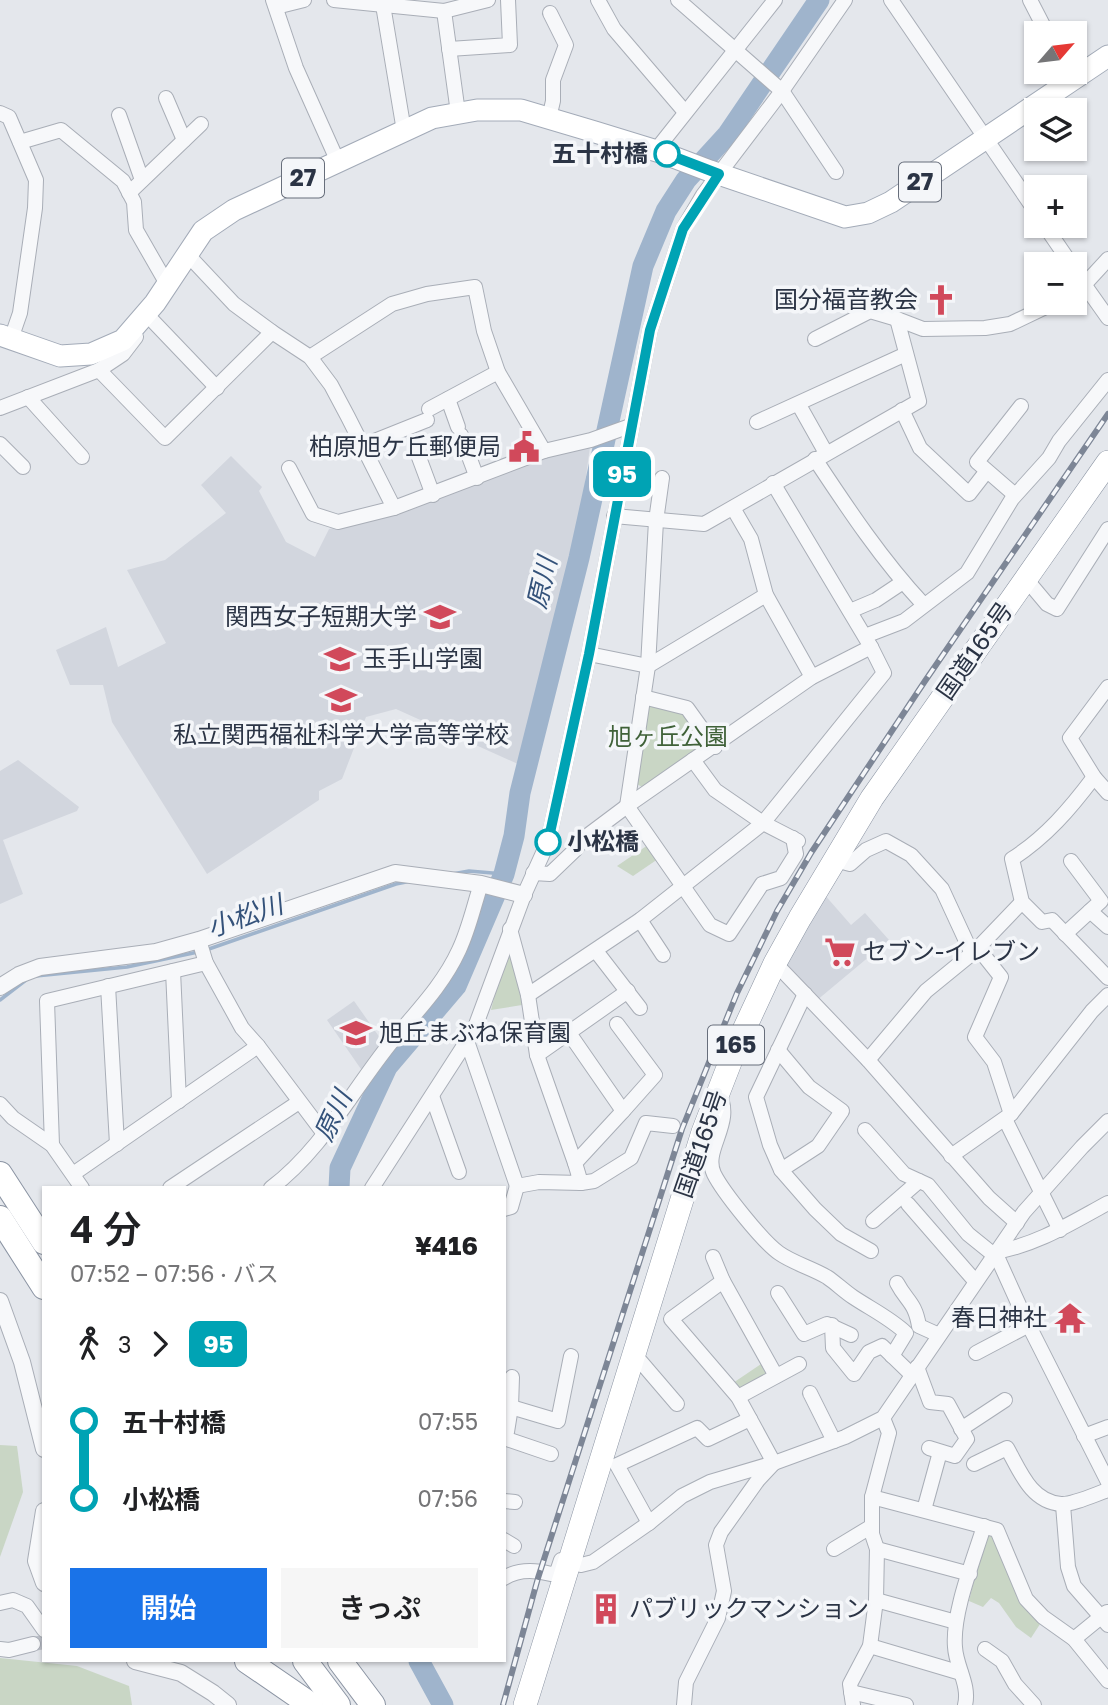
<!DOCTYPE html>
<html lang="ja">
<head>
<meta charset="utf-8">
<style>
  body { margin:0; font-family:"Golos Text","Noto Sans JP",sans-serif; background:#f6f6f6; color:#202124; height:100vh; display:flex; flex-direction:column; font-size:26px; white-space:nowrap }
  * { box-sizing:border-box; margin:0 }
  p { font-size:23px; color:#757577 }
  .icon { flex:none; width:38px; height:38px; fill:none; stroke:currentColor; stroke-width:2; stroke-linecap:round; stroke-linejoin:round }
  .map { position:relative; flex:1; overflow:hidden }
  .details { position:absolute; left:42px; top:1186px; width:464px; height:476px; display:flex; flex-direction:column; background:#fff; border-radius:0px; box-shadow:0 2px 5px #0004 }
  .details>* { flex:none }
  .badge { padding:0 14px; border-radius:10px; font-size:24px; line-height:46px }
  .needle { width:46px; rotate:62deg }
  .fabs { position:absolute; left:1024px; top:21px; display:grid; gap:14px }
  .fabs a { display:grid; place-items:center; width:63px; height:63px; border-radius:0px; background:#fff; box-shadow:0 2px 5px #0004; font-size:35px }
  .map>.badge { position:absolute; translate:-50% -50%; box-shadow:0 0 0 4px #fff }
  .legs { display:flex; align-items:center; gap:10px; height:77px; padding:0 28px; font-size:23px }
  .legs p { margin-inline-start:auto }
  .overview { display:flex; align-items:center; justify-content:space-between; height:119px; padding:0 28px }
  h1 { font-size:38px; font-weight:600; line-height:52px }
  .button { display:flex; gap:14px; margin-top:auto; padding:14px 28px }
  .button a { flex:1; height:80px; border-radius:0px; background:#1a73e8; color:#fff; font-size:28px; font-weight:600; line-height:80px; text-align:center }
  .button a+a { background:#f6f6f6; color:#202124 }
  ul { padding:0 28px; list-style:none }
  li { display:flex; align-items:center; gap:24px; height:77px; font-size:26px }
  li i { display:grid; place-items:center; width:10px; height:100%; margin:0 9px; background:currentColor }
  li i::after { content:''; width:18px; height:18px; margin:-9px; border:5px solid; border-radius:50%; background:#fff }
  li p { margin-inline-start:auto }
  li:first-child i { background:linear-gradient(#0000 50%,currentColor 0) }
  li:last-child i { background:linear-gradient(currentColor 50%,#0000 0) }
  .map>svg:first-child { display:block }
</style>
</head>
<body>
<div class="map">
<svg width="1108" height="1705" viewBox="0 0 1108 1705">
  <rect width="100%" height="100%" fill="#e4e7ec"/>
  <g fill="#d2d6de">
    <path d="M590,447L579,527L572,560L518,764L396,709L366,717L342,779L319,791V800L207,874L112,722L103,685H70L56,650L106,627L118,667L166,643L127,570L165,560L226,513L201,485L231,456L262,487L259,491L286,542L315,557L329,529L388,513L558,452Z"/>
    <path d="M18,760L79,807L77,811L3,840L23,894L0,904V771Z"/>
    <path d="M823,893L851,925L865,913L889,940L816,1001L782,966Z"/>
    <path d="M354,1001L385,1045L363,1072L327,1020Z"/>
  </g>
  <g fill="#c9d6c5">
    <path d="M650,705L685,713L705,742L644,788L635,783L646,707Z"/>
    <path d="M648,845L658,859L633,876L617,866Z"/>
    <path d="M506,951H512L522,1005L491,1010Z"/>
    <path d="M764,1362L768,1376L738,1389L733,1383Z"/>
    <path d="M0,1445L17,1446L23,1492L0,1557Z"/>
    <path d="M986,1531L994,1535L1042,1621L1031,1638L1016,1627L999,1603L991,1598L983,1607L969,1601Z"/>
    <path d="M0,1658L77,1666L129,1686L132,1705H0Z"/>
  </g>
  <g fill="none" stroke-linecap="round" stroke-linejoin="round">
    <g stroke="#9fb4cc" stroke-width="3.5">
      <path d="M452,874L469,871L504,874"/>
      <path d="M206,950L396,884L411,881"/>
      <path d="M36,976L127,967L198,952"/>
      <path d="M0,1000L26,980"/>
    </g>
    <g stroke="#9fb4cc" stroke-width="21">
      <path d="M339,1188L340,1168L387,1067L456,986L504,874L514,836L520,793L579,558L643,266L666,211L686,180L728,134L819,0"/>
      <path d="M419,1661L443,1705"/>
    </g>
    <path stroke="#bfc3cb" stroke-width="14" stroke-dasharray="14 7" stroke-linecap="butt" d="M33,1644L44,1642"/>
    <defs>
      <g id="minor">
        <path d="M273,0L296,68L338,162"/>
        <path d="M334,0L444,11L488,0"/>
        <path d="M598,0L614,29L685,112"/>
        <path d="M678,0L782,91L836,172"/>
        <path d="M891,0L1036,212"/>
        <path d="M1030,0L1047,33"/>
        <path d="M383,5L404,131"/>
        <path d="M276,7L304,0"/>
        <path d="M444,11L458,113"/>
        <path d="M449,49L510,45L508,0"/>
        <path d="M166,98L184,140"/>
        <path d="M0,113L9,117L36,180L35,208L20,313L11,339"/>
        <path d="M119,115L142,180"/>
        <path d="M549,118L553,101V80L566,45L550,13"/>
        <path d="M20,142L61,130L123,181L134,202L136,230L167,284"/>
        <path d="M656,150L775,0"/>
        <path d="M129,193L201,124"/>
        <path d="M1045,226L1071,264"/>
        <path d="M187,254L234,304L272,332L310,357L331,385L348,417L394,508"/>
        <path d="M1074,270L1108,318"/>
        <path d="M1074,291L1084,285L1108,259"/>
        <path d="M150,318L217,388"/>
        <path d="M815,339L870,311L897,319"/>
        <path d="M310,357L392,304L427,294L475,287L484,331L498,372L544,451"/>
        <path d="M99,370L165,438L272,332"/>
        <path d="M28,397L82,457"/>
        <path d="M448,399L458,427"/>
        <path d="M799,405L826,453"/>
        <path d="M0,408L99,370L123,354L136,337"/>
        <path d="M429,409L498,372"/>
        <path d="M902,410L920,448L969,494L986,472"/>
        <path d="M757,422L906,354"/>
        <path d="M461,435L477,478"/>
        <path d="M0,444L23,467"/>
        <path d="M362,446L427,420"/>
        <path d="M417,452L433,495"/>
        <path d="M815,459C848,509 882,560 923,604"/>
        <path d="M289,468L313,514L338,522L394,508L544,451L591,440L630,426"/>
        <path d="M662,478L656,521L648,666L627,806L710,925L729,934L762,884L781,878L796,854L793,838"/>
        <path d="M1015,495L977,462L1021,406"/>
        <path d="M733,508L751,539L766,595L812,677"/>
        <path d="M614,516L704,524L919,401L897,319L923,329L985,328L1010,324L1054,303"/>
        <path d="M1026,579L1047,604L1057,609L1108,529"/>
        <path d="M850,611L876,600L903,582"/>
        <path d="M865,636L904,621L967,573L1012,499L1049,458L1059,441L1108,380"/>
        <path d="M589,654L648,666L766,595"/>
        <path d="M1108,687L1070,738L1094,777L1108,793"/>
        <path d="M643,697L687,708L715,747"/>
        <path d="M693,760L715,790L763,823L798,841"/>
        <path d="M1094,777C1070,809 1046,837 1012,859L1022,902L1042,922L1052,920L1108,978"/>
        <path d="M835,860L850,864L866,850L886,841L911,855L942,889L972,954"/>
        <path d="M533,873L550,874L575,850L583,839L627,806L812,677L871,647L773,483"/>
        <path d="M1090,911L1108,927"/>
        <path d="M640,920L663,955"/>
        <path d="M510,929L528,995L537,1055L575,1163"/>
        <path d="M1065,934L1101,901L1071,861"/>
        <path d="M199,940L206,963L242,1028L258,1046L325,1135"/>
        <path d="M978,948L1001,977L975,1037L994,1062L1011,1114"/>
        <path d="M596,951L640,1008"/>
        <path d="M775,963L868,1060L989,1198L1017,1223"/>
        <path d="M173,971L179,1101"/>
        <path d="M108,986L117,1144"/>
        <path d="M805,994L756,1097L770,1145L781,1170L815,1209L841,1234L871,1251"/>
        <path d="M528,995L640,920L763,823L884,673L871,647"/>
        <path d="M617,1024L655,1075L623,1111"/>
        <path d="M467,1041L517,1186L539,1182L581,1183L575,1163L623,1111L569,1033"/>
        <path d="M778,1050L809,1087L842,1111L818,1146L781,1170"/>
        <path d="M537,1055L628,991"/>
        <path d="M868,1060L926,991L975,951L1022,902"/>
        <path d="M718,1092C736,1123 702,1149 714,1174C723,1192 763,1242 779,1253C793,1263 812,1268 827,1277C836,1283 844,1291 853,1297C871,1309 890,1318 906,1333L892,1356"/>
        <path d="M432,1096L459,1172"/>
        <path d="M0,1104L13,1118L52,1145L82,1188"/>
        <path d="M1005,1119L1060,1230"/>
        <path d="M865,1130L904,1174L928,1185L968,1234L994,1255"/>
        <path d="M52,1145L47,1001L206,963"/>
        <path d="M951,1156L1011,1114L1092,1011L1108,995"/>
        <path d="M73,1174L258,1046"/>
        <path d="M581,1183L594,1181L631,1158L646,1123L673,1126"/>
        <path d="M170,1188L299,1102"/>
        <path d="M271,1188C323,1149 352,1090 393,1040C417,1011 443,985 459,950C469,929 474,905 481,884"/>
        <path d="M372,1188L474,1030L524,895L548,842L589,654L650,330L683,229L703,195L782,91L845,0"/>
        <path d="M908,1204L975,1281"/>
        <path d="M504,1209L511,1207L517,1186"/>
        <path d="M873,1221L919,1181"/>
        <path d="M995,1252L1024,1316L1108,1482"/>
        <path d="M995,1252C1037,1245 1071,1223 1108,1203"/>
        <path d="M713,1257L723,1281"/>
        <path d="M897,1283C907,1302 915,1302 919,1326L939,1335"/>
        <path d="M778,1293L804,1334L827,1324L851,1335"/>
        <path d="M832,1325L833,1348L854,1374L869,1352L882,1346L912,1375"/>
        <path d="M976,1353L1029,1325"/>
        <path d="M635,1355L677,1404"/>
        <path d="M917,1367L930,1402L948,1404L967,1439L955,1456L929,1448"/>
        <path d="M810,1393L834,1441"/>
        <path d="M738,1397L799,1364"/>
        <path d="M511,1407L558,1421L571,1356"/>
        <path d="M961,1429L1005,1400"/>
        <path d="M504,1434L507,1432L511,1407L512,1377"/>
        <path d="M1084,1436L1108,1427"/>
        <path d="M504,1438L551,1454"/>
        <path d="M774,1463L738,1397L671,1319L723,1281L776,1376"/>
        <path d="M974,1464L1007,1448C1020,1471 1031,1502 1061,1504C1072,1505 1096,1494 1108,1490"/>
        <path d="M872,1497L997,1530L1026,1599L1043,1617L1074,1639L1108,1681"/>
        <path d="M504,1501L515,1502"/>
        <path d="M1063,1505L1068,1567L1074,1586L1108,1625"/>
        <path d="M924,1510L940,1452"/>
        <path d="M649,1523L617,1465L697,1428L708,1439L750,1419"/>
        <path d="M504,1540L514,1546"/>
        <path d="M834,1549L872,1526"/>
        <path d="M877,1549L970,1574"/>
        <path d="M504,1578C518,1569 536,1570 551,1574L557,1572L561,1560L581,1565L593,1562L649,1523L682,1496L710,1482L774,1463L845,1437L883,1418L1024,1212L1082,1147L1108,1121"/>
        <path d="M876,1600L956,1622"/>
        <path d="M0,1603L13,1600L27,1606L44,1630"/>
        <path d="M1074,1639L1107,1612"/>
        <path d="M870,1646L961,1673"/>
        <path d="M0,1649L9,1650L33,1644"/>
        <path d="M985,1649L1002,1661L1015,1684L1034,1705"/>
        <path d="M851,1692L906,1705"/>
        <path d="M684,1705L686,1682L718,1618L724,1591L716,1545L721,1532L758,1480L773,1464"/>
        <path d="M853,1705L850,1684L870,1646L876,1600L877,1549L872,1534V1497L889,1433L883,1418"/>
        <path d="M965,1705C970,1685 956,1667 955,1647C952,1613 974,1559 984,1526"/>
      </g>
      <g id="tertiary">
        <path d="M0,987L19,975L40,967L156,952L199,940L395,873L481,884L524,895"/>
        <path d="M0,1301L22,1362L44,1449"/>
        <path d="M44,1511L36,1561L44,1583"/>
        <path d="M135,1661L181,1673L213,1693L228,1705"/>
      </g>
      <path id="primary" d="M0,335L60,356L91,354L123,340L155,303L203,231L234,210L432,118L477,110H521L595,132L660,152L710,171L845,217L868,213L891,202L1108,56"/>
      <path id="trunk" d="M525,1705L703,1132L736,1047L775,963L800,918L872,798L1108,462"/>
      <g id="motorway">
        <path d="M0,1174L44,1242"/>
        <path d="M0,1218L44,1287"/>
        <path d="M247,1661L311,1705"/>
        <path d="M305,1661L338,1705"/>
        <path d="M340,1661L373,1705"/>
      </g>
    </defs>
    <use href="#minor" stroke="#a9aeb7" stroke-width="16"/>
    <use href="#tertiary" stroke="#a9aeb7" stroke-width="18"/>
    <use href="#primary" stroke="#a3abb8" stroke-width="23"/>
    <use href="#trunk" stroke="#8b94a3" stroke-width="24"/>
    <use href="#motorway" stroke="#8b94a3" stroke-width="26"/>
    <use href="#minor" stroke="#f7f8fa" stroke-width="14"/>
    <use href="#tertiary" stroke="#f7f8fa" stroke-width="16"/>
    <use href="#primary" stroke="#fff" stroke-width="21"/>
    <use href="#trunk" stroke="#fff" stroke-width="23"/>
    <use href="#motorway" stroke="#fff" stroke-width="24"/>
    <defs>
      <path id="rail" d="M503,1705L538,1578L682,1129L737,993L777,911L811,853L925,681L1108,414"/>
    </defs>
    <use href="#rail" stroke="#7d8696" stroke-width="6"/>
    <use href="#rail" stroke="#f4f6f9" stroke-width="3.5" stroke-dasharray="10" stroke-linecap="butt"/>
  </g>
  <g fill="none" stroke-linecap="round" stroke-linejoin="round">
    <defs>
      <path id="line-1" d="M548,842L589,654L650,330L683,229L719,174L667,154"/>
    </defs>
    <use href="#line-1" stroke="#fff" stroke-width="16"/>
    <use href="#line-1" stroke="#00a3b4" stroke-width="10"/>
  </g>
  <defs>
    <symbol id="church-bare" viewBox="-9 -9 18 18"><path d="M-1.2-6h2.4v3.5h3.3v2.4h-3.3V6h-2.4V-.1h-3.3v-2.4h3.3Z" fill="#d1495b" stroke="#f4f6f9" stroke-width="2.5" paint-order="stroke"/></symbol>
    <symbol id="civic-bare" viewBox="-9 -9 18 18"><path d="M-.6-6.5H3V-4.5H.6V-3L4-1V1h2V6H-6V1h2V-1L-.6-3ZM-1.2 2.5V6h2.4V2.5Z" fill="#d1495b" stroke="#f4f6f9" stroke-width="2.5" paint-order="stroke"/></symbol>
    <symbol id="university-bare" viewBox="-9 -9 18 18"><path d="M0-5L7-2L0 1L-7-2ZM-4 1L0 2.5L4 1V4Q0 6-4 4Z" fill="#d1495b" stroke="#f4f6f9" stroke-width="2.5" paint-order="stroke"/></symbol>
    <symbol id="school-bare" viewBox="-9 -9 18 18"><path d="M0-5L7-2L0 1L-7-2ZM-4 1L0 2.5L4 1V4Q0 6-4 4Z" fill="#d1495b" stroke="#f4f6f9" stroke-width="2.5" paint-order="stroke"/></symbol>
    <symbol id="supermarket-bare" viewBox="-9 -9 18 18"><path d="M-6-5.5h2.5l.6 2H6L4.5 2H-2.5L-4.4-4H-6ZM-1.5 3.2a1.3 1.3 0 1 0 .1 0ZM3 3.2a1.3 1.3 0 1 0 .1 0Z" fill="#d1495b" stroke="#f4f6f9" stroke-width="2.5" paint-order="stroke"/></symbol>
    <symbol id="temple-bare" viewBox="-9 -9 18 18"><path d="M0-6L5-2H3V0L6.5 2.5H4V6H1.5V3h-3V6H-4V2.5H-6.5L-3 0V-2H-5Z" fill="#d1495b" stroke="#f4f6f9" stroke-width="2.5" paint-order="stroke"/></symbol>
    <symbol id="building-bare" viewBox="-9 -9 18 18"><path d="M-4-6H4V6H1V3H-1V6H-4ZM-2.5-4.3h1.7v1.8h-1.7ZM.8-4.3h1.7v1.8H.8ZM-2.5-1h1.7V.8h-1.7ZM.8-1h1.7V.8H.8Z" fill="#d1495b" stroke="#f4f6f9" stroke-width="2.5" paint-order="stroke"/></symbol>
  </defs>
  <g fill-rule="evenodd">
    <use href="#church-bare" x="919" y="278" width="44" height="44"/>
    <use href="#civic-bare" x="502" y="425" width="44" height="44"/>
    <use href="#university-bare" x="418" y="595" width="44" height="44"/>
    <use href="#university-bare" x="318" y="637" width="44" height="44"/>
    <use href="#school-bare" x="319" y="678" width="44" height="44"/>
    <use href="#supermarket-bare" x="818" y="930" width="44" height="44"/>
    <use href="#school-bare" x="334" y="1011" width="44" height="44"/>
    <use href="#temple-bare" x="1048" y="1296" width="44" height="44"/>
    <use href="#building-bare" x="584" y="1587" width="44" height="44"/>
  </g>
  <g fill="#fff" stroke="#00a3b4" stroke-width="3.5">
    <circle cx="667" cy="154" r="12"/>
    <circle cx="548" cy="842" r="12"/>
  </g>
  <g text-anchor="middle" stroke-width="7" stroke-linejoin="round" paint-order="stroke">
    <g fill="#f4f6f9" stroke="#676e7b" stroke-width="2">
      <rect x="282" y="158.5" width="42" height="39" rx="5"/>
      <rect x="899" y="162.5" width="42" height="39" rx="5"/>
      <rect x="708" y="1025.5" width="56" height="39" rx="5"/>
    </g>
    <g font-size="23" font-weight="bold" fill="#2b3445">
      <text x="303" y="186">27</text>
      <text x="920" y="190">27</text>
      <text x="736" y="1053">165</text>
    </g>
    <g font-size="24" font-weight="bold" fill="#2b3445" stroke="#f4f6f9" text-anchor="end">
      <text x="648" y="162">五十村橋</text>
      <text x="567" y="850" text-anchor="start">小松橋</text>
    </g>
    <g font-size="24" fill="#2b3445" stroke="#f4f6f9" text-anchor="end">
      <text x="918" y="308">国分福音教会</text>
      <text x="501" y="455">柏原旭ケ丘郵便局</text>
      <text x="417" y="625">関西女子短期大学</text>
      <text x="363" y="667" text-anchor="start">玉手山学園</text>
      <text x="341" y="743" text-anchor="middle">私立関西福祉科学大学高等学校</text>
      <text x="863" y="960" text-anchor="start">セブン-イレブン</text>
      <text x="379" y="1041" text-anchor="start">旭丘まぶね保育園</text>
      <text x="1047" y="1326">春日神社</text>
      <text x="629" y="1617" text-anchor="start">パブリックマンション</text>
    </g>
    <g font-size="24" fill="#2b3445" stroke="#f4f6f9">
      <text transform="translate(975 651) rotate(-55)" y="8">国道165号</text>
      <text transform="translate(701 1144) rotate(-71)" y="8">国道165号</text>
    </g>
    <g font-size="24" fill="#3f6138" stroke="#f4f6f9">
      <text x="668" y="745">旭ヶ丘公園</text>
    </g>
    <g font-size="26" font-style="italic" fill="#34527a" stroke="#f4f6f9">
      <text transform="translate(542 583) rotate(-77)" y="9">原川</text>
      <text transform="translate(245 916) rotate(-19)" y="9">小松川</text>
      <text transform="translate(333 1116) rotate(-65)" y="9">原川</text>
    </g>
  </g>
</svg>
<div class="fabs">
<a><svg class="needle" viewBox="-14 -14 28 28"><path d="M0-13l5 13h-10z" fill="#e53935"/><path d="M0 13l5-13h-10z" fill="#757577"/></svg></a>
<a><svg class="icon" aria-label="layers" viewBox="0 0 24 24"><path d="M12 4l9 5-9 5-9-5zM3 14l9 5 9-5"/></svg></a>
<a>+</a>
<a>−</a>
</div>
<b class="badge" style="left:622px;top:474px;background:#00a3b4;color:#fff">95</b>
<section class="details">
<div class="overview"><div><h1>4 分</h1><p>07:52 – 07:56 · バス</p></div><b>¥416</b></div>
<div class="legs"><svg class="icon" aria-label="walk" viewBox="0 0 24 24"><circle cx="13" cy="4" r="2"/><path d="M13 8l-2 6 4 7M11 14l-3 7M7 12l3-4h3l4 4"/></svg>3<svg class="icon" aria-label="forward" viewBox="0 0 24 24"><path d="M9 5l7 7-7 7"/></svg><b class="badge" style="background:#00a3b4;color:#fff">95</b></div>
<ul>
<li><i style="color:#00a3b4"></i><b>五十村橋</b><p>07:55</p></li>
<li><i style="color:#00a3b4"></i><b>小松橋</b><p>07:56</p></li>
</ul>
<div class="button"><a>開始</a><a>きっぷ</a></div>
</section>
</div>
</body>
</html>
